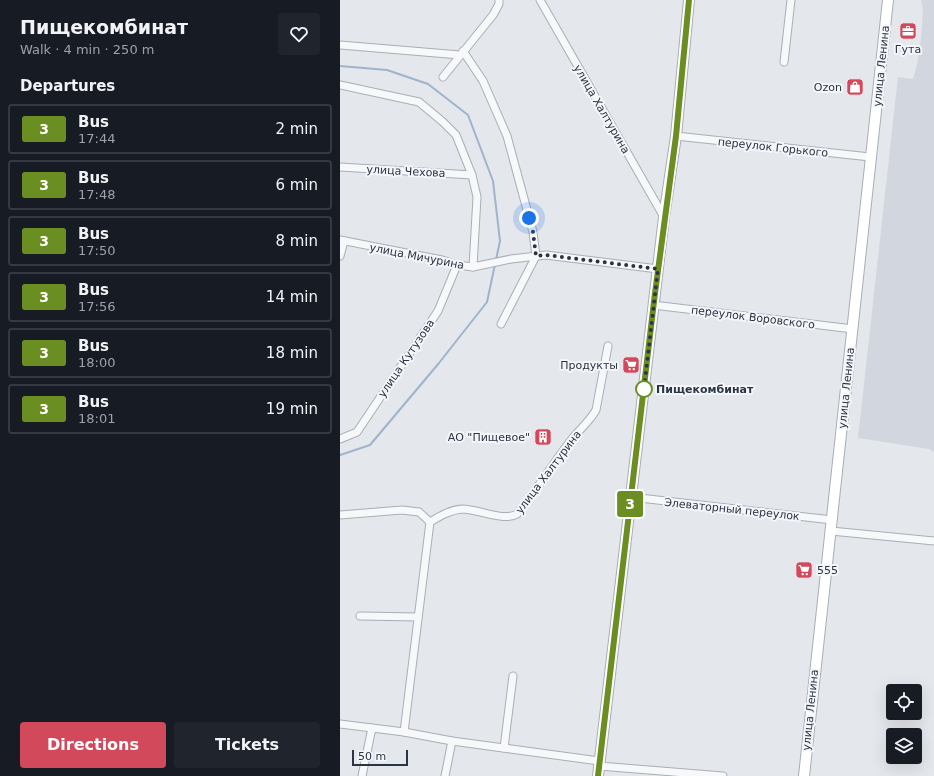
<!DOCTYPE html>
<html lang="en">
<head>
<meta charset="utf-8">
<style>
  body { margin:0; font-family:"DejaVu Sans",sans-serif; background:#20242c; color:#f1f3f6; height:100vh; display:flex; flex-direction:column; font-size:15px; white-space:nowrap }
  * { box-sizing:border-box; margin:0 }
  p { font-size:13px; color:#9ea1a6 }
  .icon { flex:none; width:22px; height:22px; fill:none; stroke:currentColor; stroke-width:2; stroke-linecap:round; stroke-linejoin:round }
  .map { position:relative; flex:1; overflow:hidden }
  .sheet { display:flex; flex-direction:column; background:#171b24; width:340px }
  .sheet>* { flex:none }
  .badge { padding:0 8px; border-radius:3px; font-size:14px; line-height:26px }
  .controls { position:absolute; left:546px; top:684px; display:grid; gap:8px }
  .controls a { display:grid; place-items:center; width:36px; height:36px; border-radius:4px; background:#171b24; box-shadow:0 4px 16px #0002; font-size:20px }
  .scale { position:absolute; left:12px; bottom:10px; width:56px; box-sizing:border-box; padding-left:4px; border:2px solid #2b3445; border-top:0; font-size:11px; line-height:14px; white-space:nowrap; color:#2b3445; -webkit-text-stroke:3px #f4f6f9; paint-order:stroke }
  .you { position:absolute; width:20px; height:20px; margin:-10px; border:3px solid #fff; border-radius:50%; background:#1a73e8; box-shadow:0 0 0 6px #1a73e833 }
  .map>.badge { position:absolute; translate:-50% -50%; box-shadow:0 0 0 2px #fff }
  h2 { padding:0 20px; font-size:15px; line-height:36px }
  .round { display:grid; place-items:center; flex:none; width:42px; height:42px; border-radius:4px; background:#20242c }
  .summary { display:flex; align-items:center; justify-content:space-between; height:68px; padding:0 20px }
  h1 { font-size:19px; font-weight:700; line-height:30px }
  .action { display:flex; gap:8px; margin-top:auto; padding:8px 20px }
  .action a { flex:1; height:46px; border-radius:4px; background:#d1495b; color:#fff; font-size:16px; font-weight:700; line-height:46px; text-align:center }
  .action a+a { background:#20242c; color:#f1f3f6 }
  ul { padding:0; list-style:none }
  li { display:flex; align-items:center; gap:12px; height:50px; margin:0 8px 6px; padding:0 12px; border:2px solid #363941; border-radius:4px }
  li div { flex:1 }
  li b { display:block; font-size:15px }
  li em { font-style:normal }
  li .badge { min-width:44px; font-weight:700; text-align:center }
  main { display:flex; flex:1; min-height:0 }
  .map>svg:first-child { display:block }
</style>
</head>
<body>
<main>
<section class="sheet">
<div class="summary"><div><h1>Пищекомбинат</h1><p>Walk · 4 min · 250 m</p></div><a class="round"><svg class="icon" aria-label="heart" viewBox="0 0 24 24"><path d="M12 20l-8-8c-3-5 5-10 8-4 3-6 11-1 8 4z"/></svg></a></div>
<h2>Departures</h2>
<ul>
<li><span class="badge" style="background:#6b8e23;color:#fff">3</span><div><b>Bus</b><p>17:44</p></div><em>2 min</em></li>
<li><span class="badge" style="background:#6b8e23;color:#fff">3</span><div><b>Bus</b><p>17:48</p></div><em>6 min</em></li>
<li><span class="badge" style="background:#6b8e23;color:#fff">3</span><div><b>Bus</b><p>17:50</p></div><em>8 min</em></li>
<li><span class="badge" style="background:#6b8e23;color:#fff">3</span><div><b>Bus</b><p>17:56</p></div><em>14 min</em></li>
<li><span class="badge" style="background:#6b8e23;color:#fff">3</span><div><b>Bus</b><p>18:00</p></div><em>18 min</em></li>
<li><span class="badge" style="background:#6b8e23;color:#fff">3</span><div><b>Bus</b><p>18:01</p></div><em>19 min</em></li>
</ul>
<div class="action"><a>Directions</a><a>Tickets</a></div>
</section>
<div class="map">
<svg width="594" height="776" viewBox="0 0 594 776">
  <rect width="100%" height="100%" fill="#e4e7ec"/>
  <path fill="#d2d6de" d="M581,0H594V452L589,449L518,438L558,77L573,79L577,65L581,39L583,9Z"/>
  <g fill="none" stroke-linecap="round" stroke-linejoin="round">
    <path stroke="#9fb4cc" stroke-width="2" d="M0,66L47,70L88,84L128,115L153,181L160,241L147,302L99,363L30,445L0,455"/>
    <defs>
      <g id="street">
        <path d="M200,0L324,217"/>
        <path d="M0,45L120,55"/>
        <path d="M123,51L143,81L167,136L193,232L196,256L161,324"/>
        <path d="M444,62L451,0"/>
        <path d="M103,77L153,15L159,4V0"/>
        <path d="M0,85L79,102L103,122L116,135L132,175L137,197L133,267"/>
        <path d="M336,136L530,157"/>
        <path d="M0,167L132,175"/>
        <path d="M0,240L102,260L117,265L133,267L171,259L206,255L318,269"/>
        <path d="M0,256L4,241"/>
        <path d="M313,305L513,329"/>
        <path d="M0,439L17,432L98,311L117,265"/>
        <path d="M291,497L492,520"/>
        <path d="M0,515L62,510L79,512L90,522"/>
        <path d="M90,522C100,516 110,510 122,509C138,509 164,522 177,514C197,490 213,463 232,439C240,429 250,421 256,410L268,346"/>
        <path d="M491,531L594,541"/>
        <path d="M20,616L78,617"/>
        <path d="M0,724L64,732L112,741L259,761"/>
        <path d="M64,732L90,522"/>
        <path d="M164,748L173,676"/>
        <path d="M259,766L383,776"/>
        <path d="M22,776L32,728"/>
        <path d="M105,776L112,741"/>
      </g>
      <g id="secondary">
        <path d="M258,776L324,217L336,136L349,0"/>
        <path d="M464,776L548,0"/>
      </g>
    </defs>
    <use href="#street" stroke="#a9aeb7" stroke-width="9"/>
    <use href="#secondary" stroke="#a9aeb7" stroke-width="12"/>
    <use href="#street" stroke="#f7f8fa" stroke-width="7"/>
    <use href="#secondary" stroke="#fff" stroke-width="10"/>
  </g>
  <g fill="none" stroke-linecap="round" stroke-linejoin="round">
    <defs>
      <path id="line" d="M258,776L315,293L336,136L349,0"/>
    </defs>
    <use href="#line" stroke="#fff" stroke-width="9"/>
    <use href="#line" stroke="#6b8e23" stroke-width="6"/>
    <path stroke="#2b3445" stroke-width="4" stroke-dasharray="0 7.2" d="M189,218L193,232L196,256L206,255L318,269L304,389"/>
  </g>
  <defs>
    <symbol id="office-square" viewBox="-11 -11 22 22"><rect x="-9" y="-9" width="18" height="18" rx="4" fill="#d1495b" stroke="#f4f6f9"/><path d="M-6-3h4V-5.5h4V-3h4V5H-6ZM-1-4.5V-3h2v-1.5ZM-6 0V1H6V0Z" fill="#fff"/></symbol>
    <symbol id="shop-square" viewBox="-11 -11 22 22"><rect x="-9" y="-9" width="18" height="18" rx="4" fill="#d1495b" stroke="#f4f6f9"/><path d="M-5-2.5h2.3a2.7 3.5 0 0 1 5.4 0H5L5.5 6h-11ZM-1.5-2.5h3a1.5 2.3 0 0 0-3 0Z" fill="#fff"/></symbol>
    <symbol id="supermarket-square" viewBox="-11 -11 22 22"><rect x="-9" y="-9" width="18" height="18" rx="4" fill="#d1495b" stroke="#f4f6f9"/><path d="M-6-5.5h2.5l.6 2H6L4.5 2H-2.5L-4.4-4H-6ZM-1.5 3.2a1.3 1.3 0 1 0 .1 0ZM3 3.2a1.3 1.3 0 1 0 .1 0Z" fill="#fff"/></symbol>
    <symbol id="building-square" viewBox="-11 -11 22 22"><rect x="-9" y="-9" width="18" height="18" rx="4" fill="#d1495b" stroke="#f4f6f9"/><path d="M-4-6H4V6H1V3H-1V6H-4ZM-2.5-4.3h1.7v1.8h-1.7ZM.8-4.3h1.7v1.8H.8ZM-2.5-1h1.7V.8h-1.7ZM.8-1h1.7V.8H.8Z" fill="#fff"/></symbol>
  </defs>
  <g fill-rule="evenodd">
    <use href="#office-square" x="558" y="21" width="20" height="20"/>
    <use href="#shop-square" x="505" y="77" width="20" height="20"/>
    <use href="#supermarket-square" x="281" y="355" width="20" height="20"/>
    <use href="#building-square" x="193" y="427" width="20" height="20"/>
    <use href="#supermarket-square" x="454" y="560" width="20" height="20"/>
  </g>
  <circle fill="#fff" stroke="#6b8e23" stroke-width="2" cx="304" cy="389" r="8"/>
  <g text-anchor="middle" stroke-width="4" stroke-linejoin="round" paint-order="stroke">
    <g font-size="11" fill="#2b3445" stroke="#f4f6f9" text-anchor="end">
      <text x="568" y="53" text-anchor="middle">Гута</text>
      <text x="502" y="91">Ozon</text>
      <text x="278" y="369">Продукты</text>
      <text x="190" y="441">АО "Пищевое"</text>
      <text x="477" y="574" text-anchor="start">555</text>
    </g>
    <g font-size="11" fill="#2b3445" stroke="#f4f6f9">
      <text transform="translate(541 66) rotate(-84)" y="4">улица Ленина</text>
      <text transform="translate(262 109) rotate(60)" y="4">улица Халтурина</text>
      <text transform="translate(433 147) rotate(6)" y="4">переулок Горького</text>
      <text transform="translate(66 171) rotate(3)" y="4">улица Чехова</text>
      <text transform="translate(77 256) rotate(11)" y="4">улица Мичурина</text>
      <text transform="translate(413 317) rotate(7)" y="4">переулок Воровского</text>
      <text transform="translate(66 358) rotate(-56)" y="4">улица Кутузова</text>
      <text transform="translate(506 388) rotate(-84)" y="4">улица Ленина</text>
      <text transform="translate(208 472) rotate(-53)" y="4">улица Халтурина</text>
      <text transform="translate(392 509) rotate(6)" y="4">Элеваторный переулок</text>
      <text transform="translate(470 710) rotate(-84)" y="4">улица Ленина</text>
    </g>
    <g font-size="11" font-weight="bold" fill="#2b3445" stroke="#f4f6f9" text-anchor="start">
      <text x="316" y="393">Пищекомбинат</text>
    </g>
  </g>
</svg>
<div class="controls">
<a><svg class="icon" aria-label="locate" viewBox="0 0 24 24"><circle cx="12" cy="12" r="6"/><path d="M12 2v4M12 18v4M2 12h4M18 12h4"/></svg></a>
<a><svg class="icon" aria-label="layers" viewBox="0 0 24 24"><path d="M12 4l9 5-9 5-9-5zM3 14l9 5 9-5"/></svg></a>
</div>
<div class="scale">50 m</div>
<div class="you" style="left:189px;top:218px"></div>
<b class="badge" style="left:290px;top:504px;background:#6b8e23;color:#fff">3</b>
</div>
</main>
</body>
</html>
